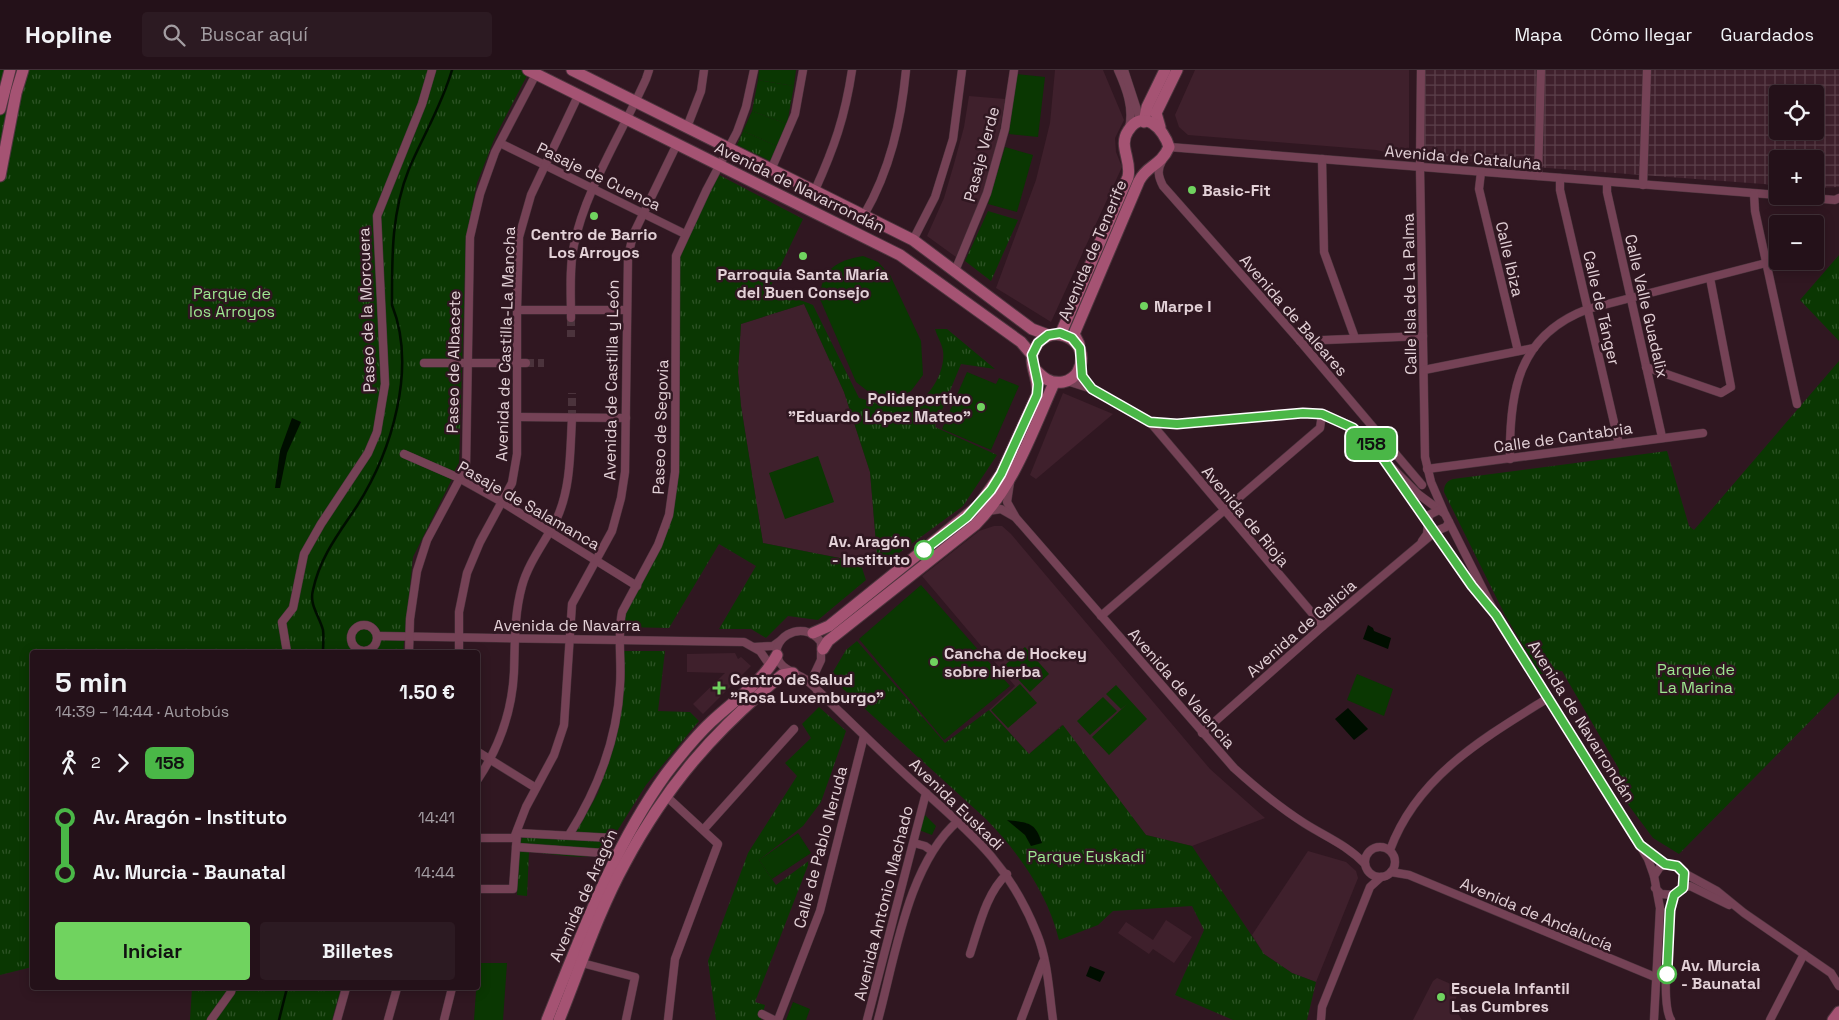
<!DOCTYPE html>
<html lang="es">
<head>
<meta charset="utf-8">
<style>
  body { margin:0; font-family:"Space Grotesk",sans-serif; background:#2c1a22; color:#f1f3f6; height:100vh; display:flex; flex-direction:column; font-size:19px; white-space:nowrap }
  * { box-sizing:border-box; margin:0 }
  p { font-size:16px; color:#a39da2 }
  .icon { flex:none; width:28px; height:28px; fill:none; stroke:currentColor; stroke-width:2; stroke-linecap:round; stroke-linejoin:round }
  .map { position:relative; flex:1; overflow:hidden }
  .side { position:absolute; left:30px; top:580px; width:450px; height:340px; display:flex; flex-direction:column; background:#241119; border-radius:5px; box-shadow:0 2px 12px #0003,0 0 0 1px #413138 }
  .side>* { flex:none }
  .badge { padding:0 10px; border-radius:8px; font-size:18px; line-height:32px }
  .controls { position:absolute; left:1769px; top:15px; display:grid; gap:10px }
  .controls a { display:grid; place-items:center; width:55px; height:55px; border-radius:5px; background:#241119; box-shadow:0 2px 12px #0003,0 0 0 1px #413138; font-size:25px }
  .map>.badge { position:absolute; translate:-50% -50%; box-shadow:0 0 0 2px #fff }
  .legs { display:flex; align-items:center; gap:8px; height:55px; padding:0 25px; font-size:16px }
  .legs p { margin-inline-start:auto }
  .headline { display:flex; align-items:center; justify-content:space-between; height:85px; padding:0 25px }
  h1 { font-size:28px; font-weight:700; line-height:38px }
  .primary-button { display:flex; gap:10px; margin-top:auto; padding:10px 25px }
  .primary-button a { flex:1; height:58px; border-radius:5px; background:#70d35f; color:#111; font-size:20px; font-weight:700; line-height:58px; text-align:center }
  .primary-button a+a { background:#2c1a22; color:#f1f3f6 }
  ul { padding:0 25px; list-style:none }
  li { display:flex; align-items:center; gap:18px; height:55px; font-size:19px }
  li i { display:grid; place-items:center; width:8px; height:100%; margin:0 6px; background:currentColor }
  li i::after { content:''; width:12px; height:12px; margin:-6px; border:4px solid; border-radius:50%; background:#241119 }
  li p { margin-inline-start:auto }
  li:first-child i { background:linear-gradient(#0000 50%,currentColor 0) }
  li:last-child i { background:linear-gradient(currentColor 50%,#0000 0) }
  header { display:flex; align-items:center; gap:30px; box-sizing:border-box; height:70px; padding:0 25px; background:#241119; border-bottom:1px solid #413138 }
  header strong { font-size:24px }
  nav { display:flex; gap:28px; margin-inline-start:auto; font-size:18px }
  .search { width:350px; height:45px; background:#2c1a22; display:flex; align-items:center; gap:12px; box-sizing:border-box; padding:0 18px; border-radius:5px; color:#a39da2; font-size:19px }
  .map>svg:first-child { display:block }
</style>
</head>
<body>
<header>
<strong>Hopline</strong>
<div class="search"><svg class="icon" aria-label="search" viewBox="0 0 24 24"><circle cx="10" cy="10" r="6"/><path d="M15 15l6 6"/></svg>Buscar aquí</div>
<nav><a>Mapa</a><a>Cómo llegar</a><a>Guardados</a></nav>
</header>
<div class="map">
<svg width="1839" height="950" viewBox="0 0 1839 950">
  <defs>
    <pattern id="industrial-grid" width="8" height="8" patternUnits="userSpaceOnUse" patternTransform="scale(1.25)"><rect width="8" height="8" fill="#3f202c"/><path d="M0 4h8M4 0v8" fill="none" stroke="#5b3f4a"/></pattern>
    <pattern id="park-tufts" width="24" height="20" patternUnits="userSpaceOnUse" patternTransform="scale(1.25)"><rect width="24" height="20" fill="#0a3702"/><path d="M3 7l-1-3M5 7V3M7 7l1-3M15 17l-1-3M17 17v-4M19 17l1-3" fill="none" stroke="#2e5326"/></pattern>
  </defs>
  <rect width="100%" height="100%" fill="#301721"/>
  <g fill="#3f202c">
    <path d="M1055,0H1103L1124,50L1115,68L1116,82L1122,97L1051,252L996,218L1036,110L1050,53Z"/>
    <path d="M1195,0H1409V79L1399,85L1376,80L1188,65L1179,57L1175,45Z"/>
    <path d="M969,26L1005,29L998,71L985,119L956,187L927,166L944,128L954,94L964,57Z"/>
    <path d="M804,234L844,322L870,402L877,485L860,492L763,473L741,336L738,302L741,254Z"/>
    <path d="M1063,323L1113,344L1036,409L1030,405Z"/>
    <path d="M994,456H1002L1011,464L1210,699L1265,748L1192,776L1146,765L1062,655L1029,684L989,640L1015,616L922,506L979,461Z"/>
    <path d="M735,583L738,589L741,587L751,596L703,644L693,634L725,603L687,602V584Z"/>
    <path d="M1308,781L1346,792L1356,801L1358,808L1316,912L1292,903L1264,884L1252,865Z"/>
    <path d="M1166,850L1192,867L1174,893L1153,879L1149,884L1118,863L1126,852L1153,870Z"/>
    <path d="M1437,908L1460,918L1453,936L1462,950H1413L1433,911Z"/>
  </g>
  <path fill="url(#industrial-grid)" fill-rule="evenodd" d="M1425,0H1839V117L1815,118V89H1778L1777,115L1428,89L1423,82ZM1778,24H1815V61H1778Z"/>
  <g fill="url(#park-tufts)">
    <path d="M0,0H530L495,67L477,113L466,168L459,395L413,487L403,582H32V897L0,905Z"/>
    <path d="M758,10L794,16L787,54L752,41Z"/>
    <path d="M743,61L777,76L770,91L737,75Z"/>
    <path d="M719,105L803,149L770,218L813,235L859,328C875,332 893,340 909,336C929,331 946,301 943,281C942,274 937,266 935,259H947L995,299L961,294L935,357L997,385L963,436L884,494L877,485L870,402L844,322L804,234L741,254L738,302L741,336L763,473L860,492L866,510L818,550L788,546L766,568L751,559H719L756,496L719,474L669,558L623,557L625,543L662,475L672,448L679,386L680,182Z"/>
    <path d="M988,141L1018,150L991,211L965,191Z"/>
    <path d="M1839,185V271L1800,230Z"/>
    <path d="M1839,291V622L1679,784L1653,768L1621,725L1619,699L1562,601L1540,604L1505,545L1444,422C1444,416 1446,411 1453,409L1667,381L1689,456L1694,460Z"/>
    <path d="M857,571L945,673L989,640L1029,684L1063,655L1146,765L1192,776L1264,884L1292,903L1316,912L1307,950H1233L1175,925L1204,860L1192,836L1113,841L1098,855L1059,870C1048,824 1019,783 986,749L830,607L846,580Z"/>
    <path d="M623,581H665L658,641L690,642L699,651L646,715L604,782C583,792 552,783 529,782L527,826L517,825L520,773L523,766L572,769L598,723L609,689Z"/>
    <path d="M819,637L846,661L821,732L803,756L759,790L776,815L810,790L755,932L765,935L761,950H716L708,891L748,783L797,706L785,693L811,668L802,654Z"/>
    <path d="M192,918H341L332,950H190Z"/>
  </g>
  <g fill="#0a3702">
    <path d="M759,0H796L794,16L758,10Z"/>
    <path d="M1016,4L1045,7L1038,67L1009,64Z"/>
    <path d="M752,41L787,54L777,76L743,61Z"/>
    <path d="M1005,77L1033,85L1017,142L988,134Z"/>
    <path d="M863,186L878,192L890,205L921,271L923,305L911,321L897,328L875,327L856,312L820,229C821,199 836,191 863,186Z"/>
    <path d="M967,302L996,314L999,308L1019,316L991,380L942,359Z"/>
    <path d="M818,386L834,432L785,449L769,403Z"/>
    <path d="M921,515L1010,616L944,670L859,569Z"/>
    <path d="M1025,577L1049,604L1030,622L1005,595Z"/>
    <path d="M1357,604L1393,619L1384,646L1347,630Z"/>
    <path d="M1020,614L1037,633L1008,658L991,640Z"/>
    <path d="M1116,615L1147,649L1109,685L1092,667L1127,634L1121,639L1106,624Z"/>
    <path d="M1103,627L1117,641L1090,665L1077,651Z"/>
    <path d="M923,743L936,756L932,765L919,760Z"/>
    <path d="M798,763L811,783L772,809L759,790Z"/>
    <path d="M478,893H507L503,950H474Z"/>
    <path d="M793,932L810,939L806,950H786Z"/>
  </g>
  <g fill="#000e00">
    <path d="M292,348L301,352L287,383L280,418H275L280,381Z"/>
    <path d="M1368,555L1373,558L1374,561L1391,568L1388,579L1363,569Z"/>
    <path d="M1348,638L1368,659L1354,670L1335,649Z"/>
    <path d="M1007,750C1028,753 1035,751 1042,773L1031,776L1025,765Z"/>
    <path d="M1090,896L1105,902L1100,912L1086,906Z"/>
  </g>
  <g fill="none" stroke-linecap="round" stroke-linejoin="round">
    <g stroke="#000e00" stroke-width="2.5">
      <path d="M323,582C323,575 324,567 323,560C319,545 309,535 313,520C320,487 339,463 357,436C392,381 417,298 392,235C392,189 391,143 409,99C423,66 442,35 452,0"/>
      <path d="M279,950L287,918"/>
    </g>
    <g stroke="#4b333c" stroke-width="8" stroke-dasharray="8 4" stroke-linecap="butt">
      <path d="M571,248V267"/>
      <path d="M526,293H544"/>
      <path d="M572,348V323"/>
    </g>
    <defs>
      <g id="street">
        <path d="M1118,0C1126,18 1134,38 1129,58"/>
        <path d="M1124,0L1141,52"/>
        <path d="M1421,0L1420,97L1425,387L1431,412L1444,442"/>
        <path d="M687,57L701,21L704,0"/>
        <path d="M500,73L685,164"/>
        <path d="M1169,77L1778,125"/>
        <path d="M1322,89L1324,182L1355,268"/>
        <path d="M1162,91C1157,100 1158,106 1163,116L1300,271L1422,415"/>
        <path d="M771,100L795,44L803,0"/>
        <path d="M1481,102L1479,119L1518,281"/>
        <path d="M1538,106L1541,0"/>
        <path d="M1560,108V120L1619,374"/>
        <path d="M1607,112V122L1662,367"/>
        <path d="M1643,115L1647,0"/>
        <path d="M815,120C834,78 845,47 852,0"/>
        <path d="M1754,124L1755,141L1797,334"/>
        <path d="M1788,126L1835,130L1839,128"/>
        <path d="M864,145C890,100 901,52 906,0"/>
        <path d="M913,170L935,127L953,69L962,0"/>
        <path d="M955,201L987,123L1005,59L1014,0"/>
        <path d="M517,240H626"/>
        <path d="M571,248C571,225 569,198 574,175C585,120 623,61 646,9L649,0"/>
        <path d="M1300,271L1423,266"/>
        <path d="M424,293H526"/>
        <path d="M1082,294L1083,305L1091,318"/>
        <path d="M1646,297L1721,323L1731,317L1710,208"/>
        <path d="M1424,300L1534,278"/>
        <path d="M1067,311L1092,319L1150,352L1177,354L1303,343L1322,344L1353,358L1418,424L1445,444L1496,545L1626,753L1648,789L1654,806"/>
        <path d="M518,347L626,348"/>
        <path d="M1150,352L1323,556"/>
        <path d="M404,384L459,408L502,432L637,516"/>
        <path d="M1510,389C1509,322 1518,265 1588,239L1766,193"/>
        <path d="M1427,399L1703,363"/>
        <path d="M1399,410L1472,516L1486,533"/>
        <path d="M1010,412L1007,432L1016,448L1234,698C1256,718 1279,737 1304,753C1326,767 1347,775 1365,794"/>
        <path d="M988,441L1001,439L1015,447"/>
        <path d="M1422,471L1427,464L1429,445L1439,440"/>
        <path d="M1101,546L1320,358L1322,344"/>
        <circle cx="364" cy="568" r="13"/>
        <path d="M378,566L744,572L760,581L771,597"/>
        <path d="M754,577L773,576L780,571"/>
        <path d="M287,582L282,552L293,538L304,484L321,454L368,383L377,362L385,314L377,146L422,34L432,0"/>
        <path d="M409,582L410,549L417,501L427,470L466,397L470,167L480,124L495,82L536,4"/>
        <path d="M459,582V542L467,503L480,472L512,413L517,384V240L519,167L531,125L578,26"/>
        <path d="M817,621L813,607L821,590V572C802,546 765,571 780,593C786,601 797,604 805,609C818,619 829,632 841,643C869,670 897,698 927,724C977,768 1012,800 1037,864C1048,891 1049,922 1053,950"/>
        <path d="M1202,663L1323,556L1436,461L1446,457L1449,452"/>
        <path d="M478,682L536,718"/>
        <path d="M478,709C500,676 512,642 514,602C515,573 514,545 522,516C529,491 546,471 557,448C571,417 570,382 572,348"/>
        <path d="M666,726L718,774L675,889L668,950"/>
        <path d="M704,759L794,659"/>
        <path d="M569,765C598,719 617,671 620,615C622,591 617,566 622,542L658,475L669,445L675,402L676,186L707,119L737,62L746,37L754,0"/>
        <path d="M478,768H514L526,737L554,685L564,655L572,534L612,461L621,428L625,402L628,187L633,165L677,74"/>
        <path d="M914,773L925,776L932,781"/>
        <path d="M516,777L617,784"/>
        <circle cx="1380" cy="792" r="15"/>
        <path d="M1643,778L1665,795"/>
        <path d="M1390,780C1417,706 1484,668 1548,628"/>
        <path d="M1391,802L1409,805L1655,907"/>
        <path d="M1684,803L1717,821L1744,843L1831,903L1839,916"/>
        <path d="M1683,818L1690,816L1729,835"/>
        <path d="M478,819H513L517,763L613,768"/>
        <path d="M970,884C979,857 986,823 1007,804"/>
        <path d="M582,893L635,907L626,950"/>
        <path d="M762,944L774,950"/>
        <path d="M211,950L231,922L232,918"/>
        <path d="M337,950L346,918"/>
        <path d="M388,950L397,918"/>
        <path d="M444,950L452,918"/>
        <path d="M778,950L820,841L864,666"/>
        <path d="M867,950L926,723"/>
        <path d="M878,950C895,888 908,794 958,751"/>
        <path d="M1021,950L1043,892"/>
        <path d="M1321,950L1322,937L1370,817L1381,807"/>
        <path d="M1654,950L1660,838L1654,806L1660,797L1668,794L1677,796L1684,803L1683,818L1674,825L1661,824L1655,818"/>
        <path d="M1671,950C1660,933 1669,846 1674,825"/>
        <path d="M1770,950L1804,884"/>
      </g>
      <g id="secondary">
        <path d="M528,0L900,185L1021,272L1032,285"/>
        <path d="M572,0L913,170L1032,259L1048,265"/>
        <path d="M0,39L10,0"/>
        <path d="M1144,52L1147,37L1165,0"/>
        <path d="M1160,57L1156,43L1177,0"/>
        <path d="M0,106L16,23L23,0"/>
        <path d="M1061,263L1128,107C1132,90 1118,76 1128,61C1143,37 1164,59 1169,77C1160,97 1148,94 1139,111L1074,264L1079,274"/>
        <path d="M813,563L829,556L978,436L1001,404L1037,325C1040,311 1029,296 1033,283C1044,248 1095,268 1078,301C1076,306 1069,311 1063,312C1050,314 1043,308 1034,298"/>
        <path d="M823,579L828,571L975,455C1014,416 1032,362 1054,313"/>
        <path d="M547,950C581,866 612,779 666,704C679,687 695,667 711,652C733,631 762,613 777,585"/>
        <path d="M559,950C580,898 598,842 625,793C667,715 714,661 782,605L793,603"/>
        <path d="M1833,950L1839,942"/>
      </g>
    </defs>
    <use href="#street" stroke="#4d353e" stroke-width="9"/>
    <use href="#secondary" stroke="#4d353e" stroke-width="13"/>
    <use href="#street" stroke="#754256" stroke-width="8"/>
    <use href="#secondary" stroke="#a55373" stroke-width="11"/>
  </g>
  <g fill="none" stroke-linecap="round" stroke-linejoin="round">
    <defs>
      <path id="line-1" d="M924,480L967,447L991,420L1001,404L1037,325L1038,314L1032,285L1038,273L1048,265L1060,263L1072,268L1080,278L1082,306L1092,319L1150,352L1177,354L1303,343L1322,344L1353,358L1380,384L1472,516L1496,545L1640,775L1665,794L1677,796L1684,803L1683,818L1674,825L1670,840L1667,904"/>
    </defs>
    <use href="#line-1" stroke="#fff" stroke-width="11"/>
    <use href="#line-1" stroke="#4ab747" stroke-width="8"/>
  </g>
  <g fill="#70d35f" stroke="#301721" stroke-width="2">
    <circle cx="1192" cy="120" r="5"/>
    <circle cx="594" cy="146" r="5"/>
    <circle cx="803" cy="186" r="5"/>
    <circle cx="1144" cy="236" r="5"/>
    <circle cx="981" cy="337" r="5"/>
    <circle cx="934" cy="592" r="5"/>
    <path d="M716.5 610.5h5v5h5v5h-5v5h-5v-5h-5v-5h5z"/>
    <circle cx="1441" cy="927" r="5"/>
  </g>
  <g fill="#fff" stroke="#4ab747" stroke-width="2.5">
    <circle cx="924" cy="480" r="9"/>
    <circle cx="1667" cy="904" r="9"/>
  </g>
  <g text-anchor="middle" stroke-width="5" stroke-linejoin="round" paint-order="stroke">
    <g font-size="16" fill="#e3d1d7" stroke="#301721">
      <text transform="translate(981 84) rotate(-75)" y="6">Pasaje Verde</text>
      <text transform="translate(1463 87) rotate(5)" y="6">Avenida de Cataluña</text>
      <text transform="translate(599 106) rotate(26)" y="6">Pasaje de Cuenca</text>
      <text transform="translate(800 117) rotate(26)" y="6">Avenida de Navarrondán</text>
      <text transform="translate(1092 180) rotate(-67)" y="6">Avenida de Tenerife</text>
      <text transform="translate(1510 189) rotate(77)" y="6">Calle Ibiza</text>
      <text transform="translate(1409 224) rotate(-91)" y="6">Calle Isla de La Palma</text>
      <text transform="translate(1647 236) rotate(77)" y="6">Calle Valle Guadalix</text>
      <text transform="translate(1602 238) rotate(77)" y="6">Calle de Tánger</text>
      <text transform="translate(366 240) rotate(-92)" y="6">Paseo de la Morcuera</text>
      <text transform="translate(1294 245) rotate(49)" y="6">Avenida de Baleares</text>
      <text transform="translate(505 274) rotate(-88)" y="6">Avenida de Castilla-La Mancha</text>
      <text transform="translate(453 292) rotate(-89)" y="6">Paseo de Albacete</text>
      <text transform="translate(611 310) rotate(-89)" y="6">Avenida de Castilla y León</text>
      <text transform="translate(660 357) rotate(-88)" y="6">Paseo de Segovia</text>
      <text transform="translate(1563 367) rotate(-8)" y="6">Calle de Cantabria</text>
      <text transform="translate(529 435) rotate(30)" y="6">Pasaje de Salamanca</text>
      <text transform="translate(1246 446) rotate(50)" y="6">Avenida de Rioja</text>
      <text x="567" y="561">Avenida de Navarra</text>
      <text transform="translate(1301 558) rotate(-41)" y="6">Avenida de Galicia</text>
      <text transform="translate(1182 618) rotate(49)" y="6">Avenida de Valencia</text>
      <text transform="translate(1582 651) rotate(58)" y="6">Avenida de Navarrondán</text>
      <text transform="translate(957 734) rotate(44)" y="6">Avenida Euskadi</text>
      <text transform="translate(820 777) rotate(-75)" y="6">Calle de Pablo Neruda</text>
      <text transform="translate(583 825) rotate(-66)" y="6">Avenida de Aragón</text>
      <text transform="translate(883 833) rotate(-76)" y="6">Avenida Antonio Machado</text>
      <text transform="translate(1537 844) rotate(23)" y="6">Avenida de Andalucía</text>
    </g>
    <g font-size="16" font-weight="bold" fill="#e3d1d7" stroke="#301721" text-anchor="start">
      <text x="1202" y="126">Basic-Fit</text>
      <text x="594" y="170" text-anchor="middle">Centro de Barrio<tspan x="594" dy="18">Los Arroyos</tspan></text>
      <text x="803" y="210" text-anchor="middle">Parroquia Santa María<tspan x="803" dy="18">del Buen Consejo</tspan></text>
      <text x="1154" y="242">Marpe I</text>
      <text x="971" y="334" text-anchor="end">Polideportivo<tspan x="971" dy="18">"Eduardo López Mateo"</tspan></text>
      <text x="944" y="589">Cancha de Hockey<tspan x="944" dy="18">sobre hierba</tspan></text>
      <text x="730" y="615">Centro de Salud<tspan x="730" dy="18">"Rosa Luxemburgo"</tspan></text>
      <text x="1451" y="924">Escuela Infantil<tspan x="1451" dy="18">Las Cumbres</tspan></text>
    </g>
    <g font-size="16" fill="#9de790" stroke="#301721">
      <text x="232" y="229">Parque de<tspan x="232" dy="18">los Arroyos</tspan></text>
      <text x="1696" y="605">Parque de<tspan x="1696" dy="18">La Marina</tspan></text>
      <text x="1086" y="792">Parque Euskadi</text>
    </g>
    <g font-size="16" font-weight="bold" fill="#e3d1d7" stroke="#301721" text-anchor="end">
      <text x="910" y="477">Av. Aragón<tspan x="910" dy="18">- Instituto</tspan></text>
      <text x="1681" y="901" text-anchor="start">Av. Murcia<tspan x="1681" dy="18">- Baunatal</tspan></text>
    </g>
  </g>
</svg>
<div class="controls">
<a><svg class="icon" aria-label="locate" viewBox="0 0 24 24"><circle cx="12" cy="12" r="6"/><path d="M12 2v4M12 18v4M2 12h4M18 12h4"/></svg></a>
<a>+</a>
<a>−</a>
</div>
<b class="badge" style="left:1371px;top:374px;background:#4ab747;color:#111">158</b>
<section class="side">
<div class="headline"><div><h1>5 min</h1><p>14:39 – 14:44 · Autobús</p></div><b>1.50 €</b></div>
<div class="legs"><svg class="icon" aria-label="walk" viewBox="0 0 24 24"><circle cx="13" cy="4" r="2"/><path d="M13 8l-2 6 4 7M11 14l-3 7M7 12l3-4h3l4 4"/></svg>2<svg class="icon" aria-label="forward" viewBox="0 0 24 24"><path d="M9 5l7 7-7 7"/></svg><b class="badge" style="background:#4ab747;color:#111">158</b></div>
<ul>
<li><i style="color:#4ab747"></i><b>Av. Aragón - Instituto</b><p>14:41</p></li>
<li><i style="color:#4ab747"></i><b>Av. Murcia - Baunatal</b><p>14:44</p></li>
</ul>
<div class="primary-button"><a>Iniciar</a><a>Billetes</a></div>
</section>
</div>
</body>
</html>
